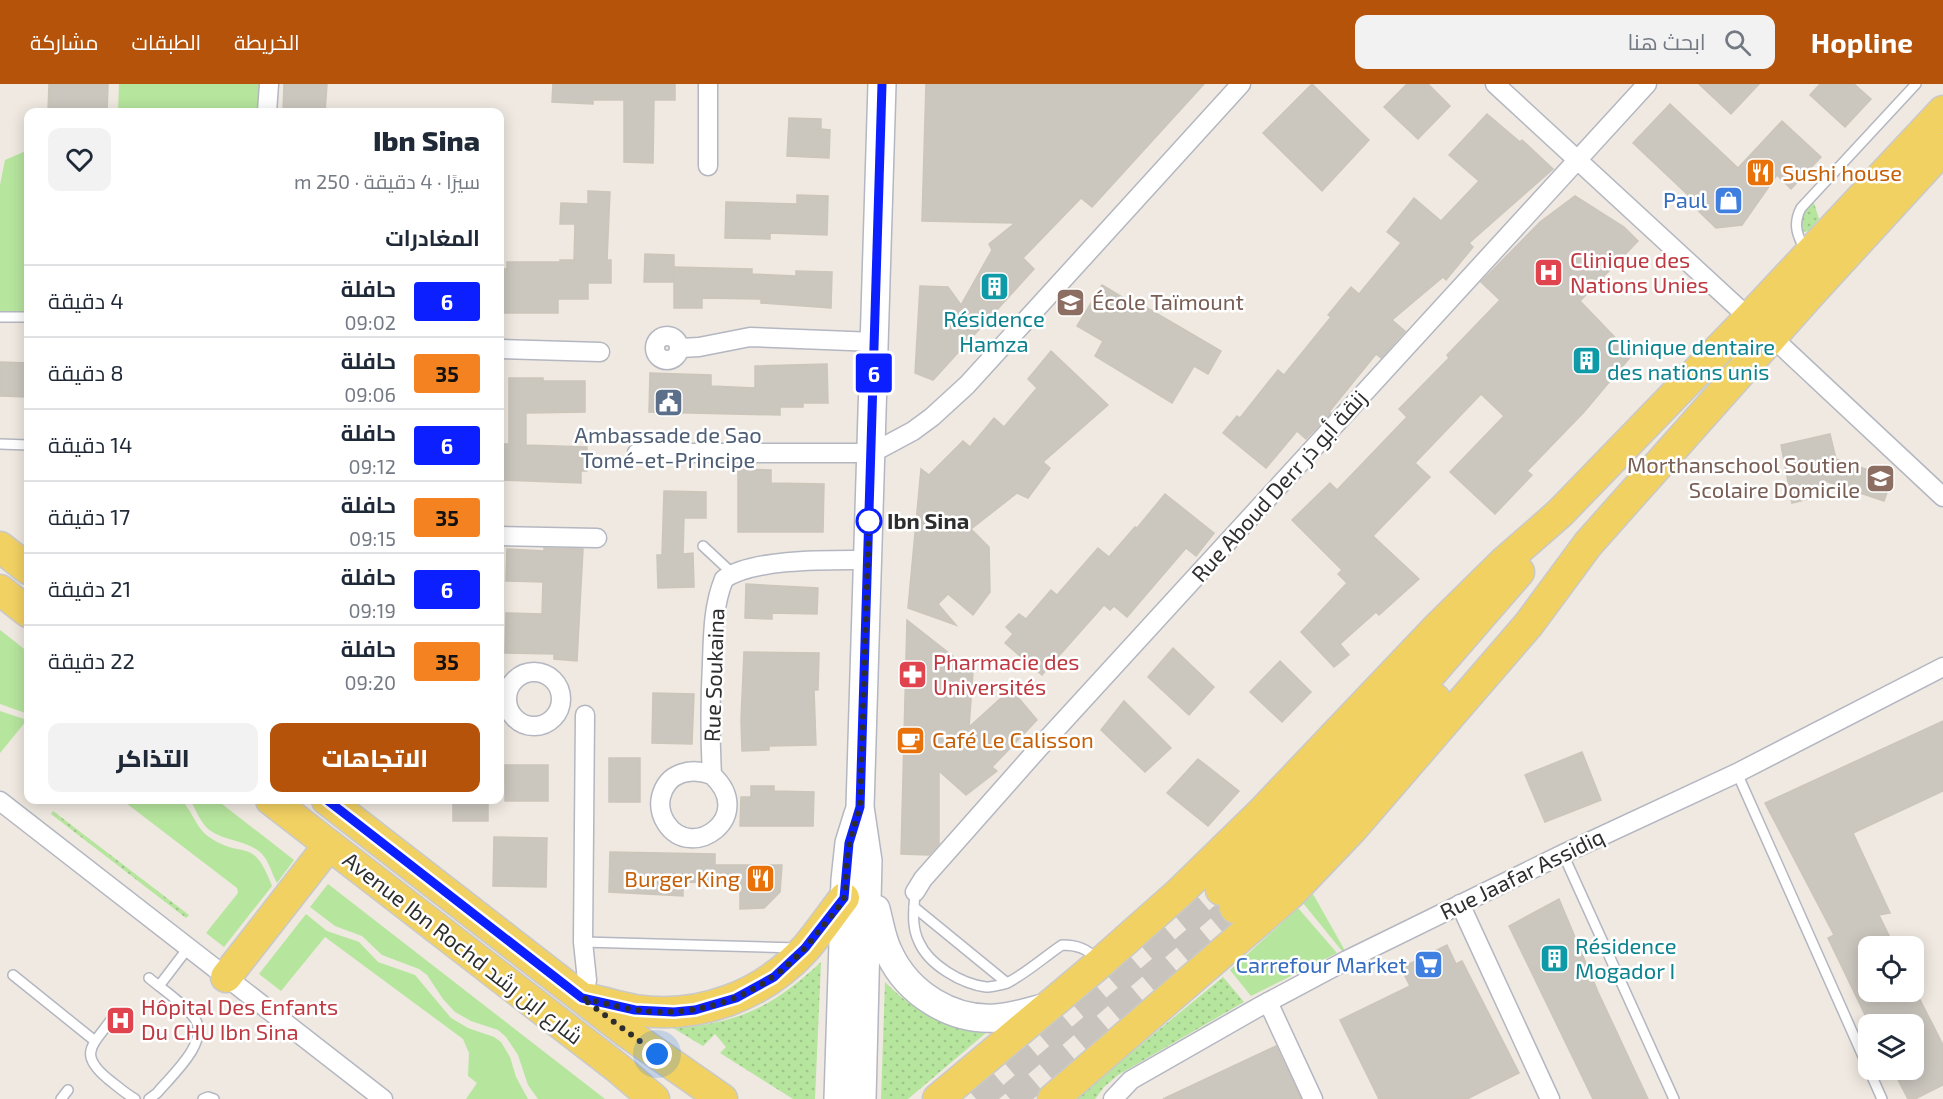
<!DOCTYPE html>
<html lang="ar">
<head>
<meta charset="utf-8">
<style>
  body { margin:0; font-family:"Exo 2",Cairo,sans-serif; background:#f2f2f3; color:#1f2937; direction:rtl; height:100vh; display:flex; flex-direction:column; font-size:22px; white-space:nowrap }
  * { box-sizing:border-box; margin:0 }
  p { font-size:20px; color:#747a83 }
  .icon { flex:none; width:33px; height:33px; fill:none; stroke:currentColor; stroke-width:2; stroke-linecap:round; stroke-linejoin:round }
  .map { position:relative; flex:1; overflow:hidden; direction:ltr }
  .details { position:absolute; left:24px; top:24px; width:480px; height:696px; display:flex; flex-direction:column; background:#fff; border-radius:12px; box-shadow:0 3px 15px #0003; direction:rtl }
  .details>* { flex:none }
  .badge { padding:0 12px; border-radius:4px; font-size:21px; line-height:39px }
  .tools { position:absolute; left:1858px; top:852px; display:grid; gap:12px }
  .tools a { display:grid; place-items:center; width:66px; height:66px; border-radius:12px; background:#fff; box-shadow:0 3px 15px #0003; font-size:30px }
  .you { position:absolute; width:30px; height:30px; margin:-15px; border:4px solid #fff; border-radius:50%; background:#1a73e8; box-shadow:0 0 0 9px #1a73e833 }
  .map>.badge { position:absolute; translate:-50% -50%; box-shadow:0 0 0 3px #fff }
  h2 { padding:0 24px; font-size:22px; line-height:54px }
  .round { display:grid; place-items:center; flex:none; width:63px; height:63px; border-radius:12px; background:#f2f2f3 }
  .overview { display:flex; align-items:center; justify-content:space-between; height:102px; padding:0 24px }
  h1 { font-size:28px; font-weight:800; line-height:45px }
  .button { display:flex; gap:12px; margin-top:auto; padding:12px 24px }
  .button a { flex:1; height:69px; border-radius:12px; background:#b45309; color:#fff; font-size:24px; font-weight:800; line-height:69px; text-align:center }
  .button a+a { background:#f2f2f3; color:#1f2937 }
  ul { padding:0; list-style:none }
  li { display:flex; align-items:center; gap:18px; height:72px; padding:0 24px; border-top:2px solid #e0e1e3 }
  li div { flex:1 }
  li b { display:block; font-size:22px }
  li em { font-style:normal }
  li .badge { min-width:66px; font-weight:700; text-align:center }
  header { display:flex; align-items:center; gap:36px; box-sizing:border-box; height:84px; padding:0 30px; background:#b45309; color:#fff }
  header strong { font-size:28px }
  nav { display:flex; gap:33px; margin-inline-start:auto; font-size:21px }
  .search { width:420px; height:54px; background:#f2f2f3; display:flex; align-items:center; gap:15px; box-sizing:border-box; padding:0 21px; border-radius:12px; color:#747a83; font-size:22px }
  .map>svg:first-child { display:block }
</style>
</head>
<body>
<header>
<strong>Hopline</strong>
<div class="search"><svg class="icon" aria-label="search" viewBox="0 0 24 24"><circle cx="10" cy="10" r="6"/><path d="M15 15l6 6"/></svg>ابحث هنا</div>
<nav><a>الخريطة</a><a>الطبقات</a><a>مشاركة</a></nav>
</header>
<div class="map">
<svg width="1943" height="1015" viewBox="0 0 1943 1015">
  <defs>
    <pattern id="grass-dots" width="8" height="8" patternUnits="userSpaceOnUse" patternTransform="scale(1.5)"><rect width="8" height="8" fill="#b6e59e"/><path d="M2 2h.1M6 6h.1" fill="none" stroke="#9dc588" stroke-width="1.8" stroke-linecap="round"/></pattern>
  </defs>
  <rect width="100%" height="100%" fill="#efe9e1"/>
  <g fill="url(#grass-dots)">
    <path d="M1814,119L1819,135L1809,147L1804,148C1797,138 1805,125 1814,119Z"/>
    <path d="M53,727L189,831L186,834L51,730Z"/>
    <path d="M821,878L815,1015H793L720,969L726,963L715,950L703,962L673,944C738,940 774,922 821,878Z"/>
    <path d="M1223,893L1244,918L1118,991L1104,1003L1095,1015H1075Z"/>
    <path d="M885,898C916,929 943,943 987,948L908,1015H881Z"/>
  </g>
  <g fill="#b6e59e">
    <path d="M119,0H262L260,28H118Z"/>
    <path d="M28,66V229L0,227V101L5,76Z"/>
    <path d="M0,546L28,568V630L0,620Z"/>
    <path d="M0,627L27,636L0,669Z"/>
    <path d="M122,716H181C193,727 195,743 209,753C244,777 252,750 272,802L224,863L206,849L238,809L237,804Z"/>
    <path d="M190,716H217L294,776L277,799C272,790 269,777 262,770C247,755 223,758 207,744C199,736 196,725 190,716Z"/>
    <path d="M328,800L605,1015H538L528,1001L518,971L506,953L498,946L471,937L455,928L443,915L427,891L419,885L382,871L362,852L335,842L310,823Z"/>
    <path d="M1313,810L1344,865V866L1342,867L1303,819Z"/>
    <path d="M1298,824L1337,869L1251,912L1230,886Z"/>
    <path d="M306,830L327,847L359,858L378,878L415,891L451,934L468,944L494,953L501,958L510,973L516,993L528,1015H466L477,999L468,992L469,969L463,955L325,853L281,907L259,890Z"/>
  </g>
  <g fill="#cbc7bf" stroke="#cbc5ba" stroke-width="1.5">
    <path d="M49,0H108L107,28H48Z"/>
    <path d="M284,0H327L325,28H283Z"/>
    <path d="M553,0H675V16H654L653,79L624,78V16H593V20L552,18Z"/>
    <path d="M926,0H1204L1092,123L1081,114L1023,174L1034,185L933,296L915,289L920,202L948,203L961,221L992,166L989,160L1015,139L922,137Z"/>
    <path d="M1312,0L1369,56L1322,107L1263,49Z"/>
    <path d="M1407,0H1428L1450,22L1418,55L1384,23Z"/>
    <path d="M1699,0H1759L1731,30Z"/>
    <path d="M1820,0H1854L1871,15L1845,43L1810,11Z"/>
    <path d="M1670,20L1738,84L1782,37L1821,73L1791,105L1777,91L1742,141L1716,144L1685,114L1688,111L1633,59Z"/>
    <path d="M1487,30L1520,58L1522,56L1553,85L1469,159L1473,163L1446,196L1443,193L1392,236L1405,247L1381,274L1376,270L1329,328L1331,329L1306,355L1297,347L1266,384L1223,349L1237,332L1240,334L1278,286L1284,291L1331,233L1328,231L1351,203L1359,210L1401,159L1387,148L1414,114L1441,137L1479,97L1449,71Z"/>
    <path d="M789,34L821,35V45L830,46L829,74L787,72Z"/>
    <path d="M588,107L610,108L607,176H611V199H588V215H558V229H500V185H507V178H560V176H574L575,140H560L561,119L588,120Z"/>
    <path d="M797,111L828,112L827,151L770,149V155L725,154L726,118L797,120Z"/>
    <path d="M1575,112L1624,143L1638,157L1580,217L1632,271L1584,328L1527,387L1532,391L1495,430L1450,388L1504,332L1481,310L1415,379L1430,393L1373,452L1419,495L1379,531L1376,528L1340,560L1349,571L1334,583L1301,548L1347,499L1338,490L1342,486L1292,436L1330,399L1337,406L1407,333L1399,325L1449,274L1447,271L1500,216L1481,198L1540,138Z"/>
    <path d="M645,170L674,171V198H644Z"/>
    <path d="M674,183L752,185V190L796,192V187L832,188L831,224L761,219V215L702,214V224H674Z"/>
    <path d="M1102,201L1142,225L1144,222L1221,267L1208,290L1194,282L1172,319L1095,272L1103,257L1077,242Z"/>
    <path d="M1051,267L1108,321L1043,378L1050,384L1028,414L1017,409L971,445L989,463L990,508L973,531L948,510L938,520L956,541L908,524L921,385L929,391L963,357L970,363L994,334L1004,343L1037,304L1028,295Z"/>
    <path d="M0,278L28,279V313L0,312Z"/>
    <path d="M827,280L828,319H803V323H780V331L649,328L650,289L711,291V302L755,304V282Z"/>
    <path d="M509,294H543V297H585V328L526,329V361L587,363V387H581V399L500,396V360H509Z"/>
    <path d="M1830,350L1836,375L1892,394L1884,417L1822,396L1825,411L1792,419L1781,361Z"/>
    <path d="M738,385L771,386V399L824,400L823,448H738Z"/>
    <path d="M664,407L706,408V434H684L683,470L693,469L694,503L658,504L657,471H662Z"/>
    <path d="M1165,410L1214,449L1196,472L1186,464L1127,533L1114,522L1110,526L1104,521L1042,591L1005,559L1013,550L1006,543L1019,530L1026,535L1051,506L1057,511L1098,464L1109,473L1135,443L1137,444Z"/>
    <path d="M544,464L583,465L577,577L554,575V570L505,569L506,529L542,530L543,498L506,497L507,465L544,467Z"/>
    <path d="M746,500L818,504L817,530L772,529V535L745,534Z"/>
    <path d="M907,536L973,588L969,643L1011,605L1037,636L992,683L997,687L966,711L939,687V760L929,771L901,770Z"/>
    <path d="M1173,564L1214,603L1189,631L1148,593Z"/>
    <path d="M744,568L819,569L818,606H814L816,661L769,662V666L742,667L741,636Z"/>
    <path d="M1280,577L1311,608L1282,638L1250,608Z"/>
    <path d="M653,609L694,610L692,660L652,659Z"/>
    <path d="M1124,617L1171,664L1145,688L1101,646Z"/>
    <path d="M1943,637V707L1853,749L1890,829L1879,831L1894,862H1869V908H1914V904L1943,961V1001L1915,1015H1908L1893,986H1914V940L1869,939L1828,854L1834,851L1765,719Z"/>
    <path d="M1582,668L1601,716L1545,738L1525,691Z"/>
    <rect x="609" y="674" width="31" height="44"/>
    <path d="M1198,675L1239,707L1208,742L1167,709Z"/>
    <rect x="505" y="681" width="43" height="36"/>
    <path d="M751,702H774V707L814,708L813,742H740L741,713H751Z"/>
    <rect x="453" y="716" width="35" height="21"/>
    <path d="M494,753L547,754L546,803L493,802Z"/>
    <path d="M610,768L715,770V781H782L780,808L764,824L740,825V799L683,798V812L609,808Z"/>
    <path d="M1559,815L1598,908L1648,1015H1593L1509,842Z"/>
    <path d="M1447,861L1456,880L1462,877L1519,989L1467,1015H1379L1340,936L1410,902L1401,884Z"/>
    <path d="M1276,962L1301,1015H1163Z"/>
  </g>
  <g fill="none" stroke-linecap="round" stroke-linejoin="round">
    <g stroke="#c8c4bd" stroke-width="30" stroke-dasharray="30 15" stroke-linecap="butt">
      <path d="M976,1015L1221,806"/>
      <path d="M1010,1015L1235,824"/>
    </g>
    <defs>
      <g id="lane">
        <path d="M1806,168C1798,153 1792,141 1801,124L1916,0"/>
        <path d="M0,233H26"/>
        <path d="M0,360L28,361"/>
        <path d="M703,462L732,489"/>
        <path d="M1737,689L1882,1015"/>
        <path d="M1563,770L1674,1015"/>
        <path d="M915,808C914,825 911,842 919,858C929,881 962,900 986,903C992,903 999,901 1004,900C1018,896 1048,870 1062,861C1076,861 1087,864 1096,875"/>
        <path d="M914,823L1007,899"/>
        <path d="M583,858L797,864"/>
        <path d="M13,891L95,957"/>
        <path d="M149,894C162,905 185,920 195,935C210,958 171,992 157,1009L149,1015"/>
        <path d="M159,902L188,864"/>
        <path d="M111,936C92,962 78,970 108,995C117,1002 126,1010 135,1015"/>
        <path d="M61,1015L68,1006"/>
        <path d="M203,1015L208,1013L214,1015"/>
      </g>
      <g id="street">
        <path d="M1495,0L1749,234"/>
        <path d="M267,28L269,0"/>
        <path d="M708,82V0"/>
        <circle cx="667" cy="264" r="12"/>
        <path d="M1772,253L1943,413"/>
        <path d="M680,264L699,263L750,253L875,258"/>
        <path d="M500,265L600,268"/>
        <path d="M637,369H872L913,347L932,333L967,301L1241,0"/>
        <path d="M500,452L597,454"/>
        <circle cx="534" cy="615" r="27"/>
        <path d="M712,691C757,732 692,779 666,739C661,731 659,722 661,713C667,688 691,683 712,691C710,654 710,617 712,579C713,550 713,522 724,495C754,474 831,476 868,476"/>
        <path d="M0,717L383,1015"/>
        <path d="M915,808L923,795L1038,665L1647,0"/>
        <path d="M1460,820L1550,1015"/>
        <path d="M582,913L587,896L583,858L585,631"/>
        <path d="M1268,918L1313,1015"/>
        <path d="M1113,1015L1131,996L1257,924L1347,876L1563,770L1737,689L1943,583"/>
      </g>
      <g id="secondary">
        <path d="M876,825C880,840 882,856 889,869C908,910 952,937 996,934C1015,933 1033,926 1050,922"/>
        <path d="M838,1015L845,796L849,759L858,730"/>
        <path d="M862,1015L868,777L860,723L882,0"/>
      </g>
      <g id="primary">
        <path d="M0,463L28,485"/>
        <path d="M0,506L28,528"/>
        <path d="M271,716L619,985L654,1015"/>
        <path d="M327,716L626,948L722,1015"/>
        <path d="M1221,806L1348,681L1428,593L1519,488"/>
        <path d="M1235,824C1307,759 1372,689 1435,615"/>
        <path d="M226,893L329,761"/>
        <path d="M590,915C605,919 620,923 635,926C698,936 762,912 805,865C819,849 831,831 844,814"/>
        <path d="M938,1015L1100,879L1179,809L1263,727L1435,546L1503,479L1560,429L1749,234L1943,27"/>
        <path d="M1053,1015L1290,810L1353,744L1529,540L1588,460L1811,209L1943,65"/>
      </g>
    </defs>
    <use href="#lane" stroke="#b4b7c1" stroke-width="12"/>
    <use href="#street" stroke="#b4b7c1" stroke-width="21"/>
    <use href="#secondary" stroke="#b4b7c1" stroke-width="30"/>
    <use href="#primary" stroke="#c9c9c9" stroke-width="33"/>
    <use href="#lane" stroke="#fff" stroke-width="9"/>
    <use href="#street" stroke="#fff" stroke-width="18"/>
    <use href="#secondary" stroke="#fff" stroke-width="27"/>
    <use href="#primary" stroke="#f2d163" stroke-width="30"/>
  </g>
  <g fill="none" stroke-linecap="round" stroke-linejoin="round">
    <defs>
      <path id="line" d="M327,716L582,914L635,926L674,928L695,926L736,914L774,893L805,864L844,814L849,759L860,723L882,0"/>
    </defs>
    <use href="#line" stroke="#fff" stroke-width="14"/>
    <use href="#line" stroke="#0c20ff" stroke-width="9"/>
    <path stroke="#2e2e2e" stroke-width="6" stroke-dasharray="0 10.8" d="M657,970L582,914C599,918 618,923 636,926C705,936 771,908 814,853C820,845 842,821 844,813C847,802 845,788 847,776C849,758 854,741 860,723L869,437"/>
  </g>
  <defs>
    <symbol id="restaurant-square" viewBox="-11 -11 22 22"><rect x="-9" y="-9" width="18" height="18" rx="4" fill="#e8710a" stroke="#fff"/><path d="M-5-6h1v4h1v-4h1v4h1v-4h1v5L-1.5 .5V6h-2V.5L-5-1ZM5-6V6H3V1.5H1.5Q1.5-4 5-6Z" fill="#fff"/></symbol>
    <symbol id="shop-square" viewBox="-11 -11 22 22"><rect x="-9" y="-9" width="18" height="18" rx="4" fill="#3f7fe0" stroke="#fff"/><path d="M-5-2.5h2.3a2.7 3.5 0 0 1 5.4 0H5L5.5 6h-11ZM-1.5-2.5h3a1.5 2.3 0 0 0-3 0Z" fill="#fff"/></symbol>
    <symbol id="hospital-square" viewBox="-11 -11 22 22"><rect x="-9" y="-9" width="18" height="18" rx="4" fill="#e0444e" stroke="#fff"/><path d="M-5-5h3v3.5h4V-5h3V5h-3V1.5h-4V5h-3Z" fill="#fff"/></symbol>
    <symbol id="building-square" viewBox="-11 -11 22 22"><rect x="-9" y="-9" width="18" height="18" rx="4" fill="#0f9aa8" stroke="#fff"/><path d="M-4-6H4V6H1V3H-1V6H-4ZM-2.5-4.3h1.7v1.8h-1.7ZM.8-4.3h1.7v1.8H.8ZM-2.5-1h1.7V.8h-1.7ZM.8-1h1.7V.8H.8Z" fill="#fff"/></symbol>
    <symbol id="school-square" viewBox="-11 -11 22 22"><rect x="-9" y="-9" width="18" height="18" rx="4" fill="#8d6e63" stroke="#fff"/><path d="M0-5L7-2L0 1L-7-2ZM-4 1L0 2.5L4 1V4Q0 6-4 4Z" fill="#fff"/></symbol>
    <symbol id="civic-square" viewBox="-11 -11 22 22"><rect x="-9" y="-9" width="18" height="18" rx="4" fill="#5c6f8a" stroke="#fff"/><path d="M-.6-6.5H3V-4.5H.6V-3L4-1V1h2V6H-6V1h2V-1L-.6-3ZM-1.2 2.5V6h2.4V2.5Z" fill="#fff"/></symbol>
    <symbol id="pharmacy-square" viewBox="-11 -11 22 22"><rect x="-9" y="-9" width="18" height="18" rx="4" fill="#e0444e" stroke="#fff"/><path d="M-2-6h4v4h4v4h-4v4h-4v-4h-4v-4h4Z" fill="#fff"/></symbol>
    <symbol id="cafe-square" viewBox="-11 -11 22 22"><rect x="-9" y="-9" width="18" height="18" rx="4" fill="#e8710a" stroke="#fff"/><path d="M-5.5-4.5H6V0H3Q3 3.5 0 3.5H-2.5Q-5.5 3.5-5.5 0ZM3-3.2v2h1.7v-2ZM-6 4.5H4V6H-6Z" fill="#fff"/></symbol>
    <symbol id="supermarket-square" viewBox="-11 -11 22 22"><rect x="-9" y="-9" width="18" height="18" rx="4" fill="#3f7fe0" stroke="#fff"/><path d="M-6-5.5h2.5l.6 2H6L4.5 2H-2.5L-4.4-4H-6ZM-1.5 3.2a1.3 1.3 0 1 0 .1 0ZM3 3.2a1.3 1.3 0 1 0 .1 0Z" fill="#fff"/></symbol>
  </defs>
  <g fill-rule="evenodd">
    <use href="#restaurant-square" x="1744" y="72" width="33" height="33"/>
    <use href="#shop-square" x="1712" y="100" width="33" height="33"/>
    <use href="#hospital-square" x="1532" y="172" width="33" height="33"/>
    <use href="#building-square" x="978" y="186" width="33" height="33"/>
    <use href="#school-square" x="1054" y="202" width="33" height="33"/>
    <use href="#building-square" x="1570" y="260" width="33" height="33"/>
    <use href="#civic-square" x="652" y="302" width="33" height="33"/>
    <use href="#school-square" x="1864" y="378" width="33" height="33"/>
    <use href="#pharmacy-square" x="896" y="574" width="33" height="33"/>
    <use href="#cafe-square" x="894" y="640" width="33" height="33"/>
    <use href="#restaurant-square" x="744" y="778" width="33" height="33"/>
    <use href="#building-square" x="1538" y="858" width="33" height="33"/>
    <use href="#supermarket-square" x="1412" y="864" width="33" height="33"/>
    <use href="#hospital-square" x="104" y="920" width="33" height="33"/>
  </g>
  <circle fill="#fff" stroke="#0c20ff" stroke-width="3" cx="869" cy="437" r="12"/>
  <g text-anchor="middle" stroke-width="5" stroke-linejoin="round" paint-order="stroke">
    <g font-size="22" fill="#c56008" stroke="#fff" text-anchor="start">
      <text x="1782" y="97">Sushi house</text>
      <text x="932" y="664">Café Le Calisson</text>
      <text x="740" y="803" text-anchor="end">Burger King</text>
    </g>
    <g font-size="22" fill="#366cbe" stroke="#fff" text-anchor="end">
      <text x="1707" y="124">Paul</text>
      <text x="1407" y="889">Carrefour Market</text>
    </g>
    <g font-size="22" fill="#be3a42" stroke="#fff" text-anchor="start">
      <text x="1570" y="184">Clinique des<tspan x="1570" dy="25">Nations Unies</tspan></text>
      <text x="933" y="586">Pharmacie des<tspan x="933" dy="25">Universités</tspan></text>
      <text x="141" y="931">Hôpital Des Enfants<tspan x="141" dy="25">Du CHU Ibn Sina</tspan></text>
    </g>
    <g font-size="22" fill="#785e54" stroke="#fff" text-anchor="start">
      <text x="1092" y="226">École Taïmount</text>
      <text x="1860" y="389" text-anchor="end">Morthanschool Soutien<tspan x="1860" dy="25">Scolaire Domicile</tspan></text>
    </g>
    <g font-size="22" fill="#0d838f" stroke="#fff" text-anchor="start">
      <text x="994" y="243" text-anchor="middle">Résidence<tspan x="994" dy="25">Hamza</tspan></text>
      <text x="1607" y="271">Clinique dentaire<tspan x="1607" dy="25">des nations unis</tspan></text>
      <text x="1575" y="870">Résidence<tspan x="1575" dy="25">Mogador I</tspan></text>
    </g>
    <g font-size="22" fill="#4e5e75" stroke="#fff">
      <text x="668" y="359">Ambassade de Sao<tspan x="668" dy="25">Tomé-et-Principe</tspan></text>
    </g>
    <g font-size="22" fill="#2e2e2e" stroke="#fff">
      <text transform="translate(1279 402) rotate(-48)" y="8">Rue Aboud Derr زنقة أبو ذر</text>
      <text transform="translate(714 591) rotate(-88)" y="8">Rue Soukaina</text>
      <text transform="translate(1522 790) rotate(-26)" y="8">Rue Jaafar Assidiq</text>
      <text transform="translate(463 864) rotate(38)" y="8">Avenue Ibn Rochd شارع ابن رشد</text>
    </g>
    <g font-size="22" font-weight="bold" fill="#2e2e2e" stroke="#fff" text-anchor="start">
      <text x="887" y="445">Ibn Sina</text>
    </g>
  </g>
</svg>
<div class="tools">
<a><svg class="icon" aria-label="locate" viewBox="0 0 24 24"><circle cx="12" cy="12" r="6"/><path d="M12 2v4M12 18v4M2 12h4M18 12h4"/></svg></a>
<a><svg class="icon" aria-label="layers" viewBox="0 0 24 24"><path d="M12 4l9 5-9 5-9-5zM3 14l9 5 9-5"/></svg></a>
</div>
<div class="you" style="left:657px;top:970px"></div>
<b class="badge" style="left:874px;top:289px;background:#0c20ff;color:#fff">6</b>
<section class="details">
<div class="overview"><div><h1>Ibn Sina</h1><p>سيرًا · 4 دقيقة · 250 m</p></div><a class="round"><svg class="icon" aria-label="heart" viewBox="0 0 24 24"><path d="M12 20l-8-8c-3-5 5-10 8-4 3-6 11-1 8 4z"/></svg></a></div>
<h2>المغادرات</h2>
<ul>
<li><span class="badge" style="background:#0c20ff;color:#fff">6</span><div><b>حافلة</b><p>09:02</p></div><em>4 دقيقة</em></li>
<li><span class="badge" style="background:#f58220;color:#111">35</span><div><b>حافلة</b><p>09:06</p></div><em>8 دقيقة</em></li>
<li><span class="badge" style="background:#0c20ff;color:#fff">6</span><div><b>حافلة</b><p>09:12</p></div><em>14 دقيقة</em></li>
<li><span class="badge" style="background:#f58220;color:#111">35</span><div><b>حافلة</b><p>09:15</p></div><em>17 دقيقة</em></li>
<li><span class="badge" style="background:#0c20ff;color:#fff">6</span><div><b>حافلة</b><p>09:19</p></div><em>21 دقيقة</em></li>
<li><span class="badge" style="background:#f58220;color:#111">35</span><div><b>حافلة</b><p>09:20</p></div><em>22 دقيقة</em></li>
</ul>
<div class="button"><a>الاتجاهات</a><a>التذاكر</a></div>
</section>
</div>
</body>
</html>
